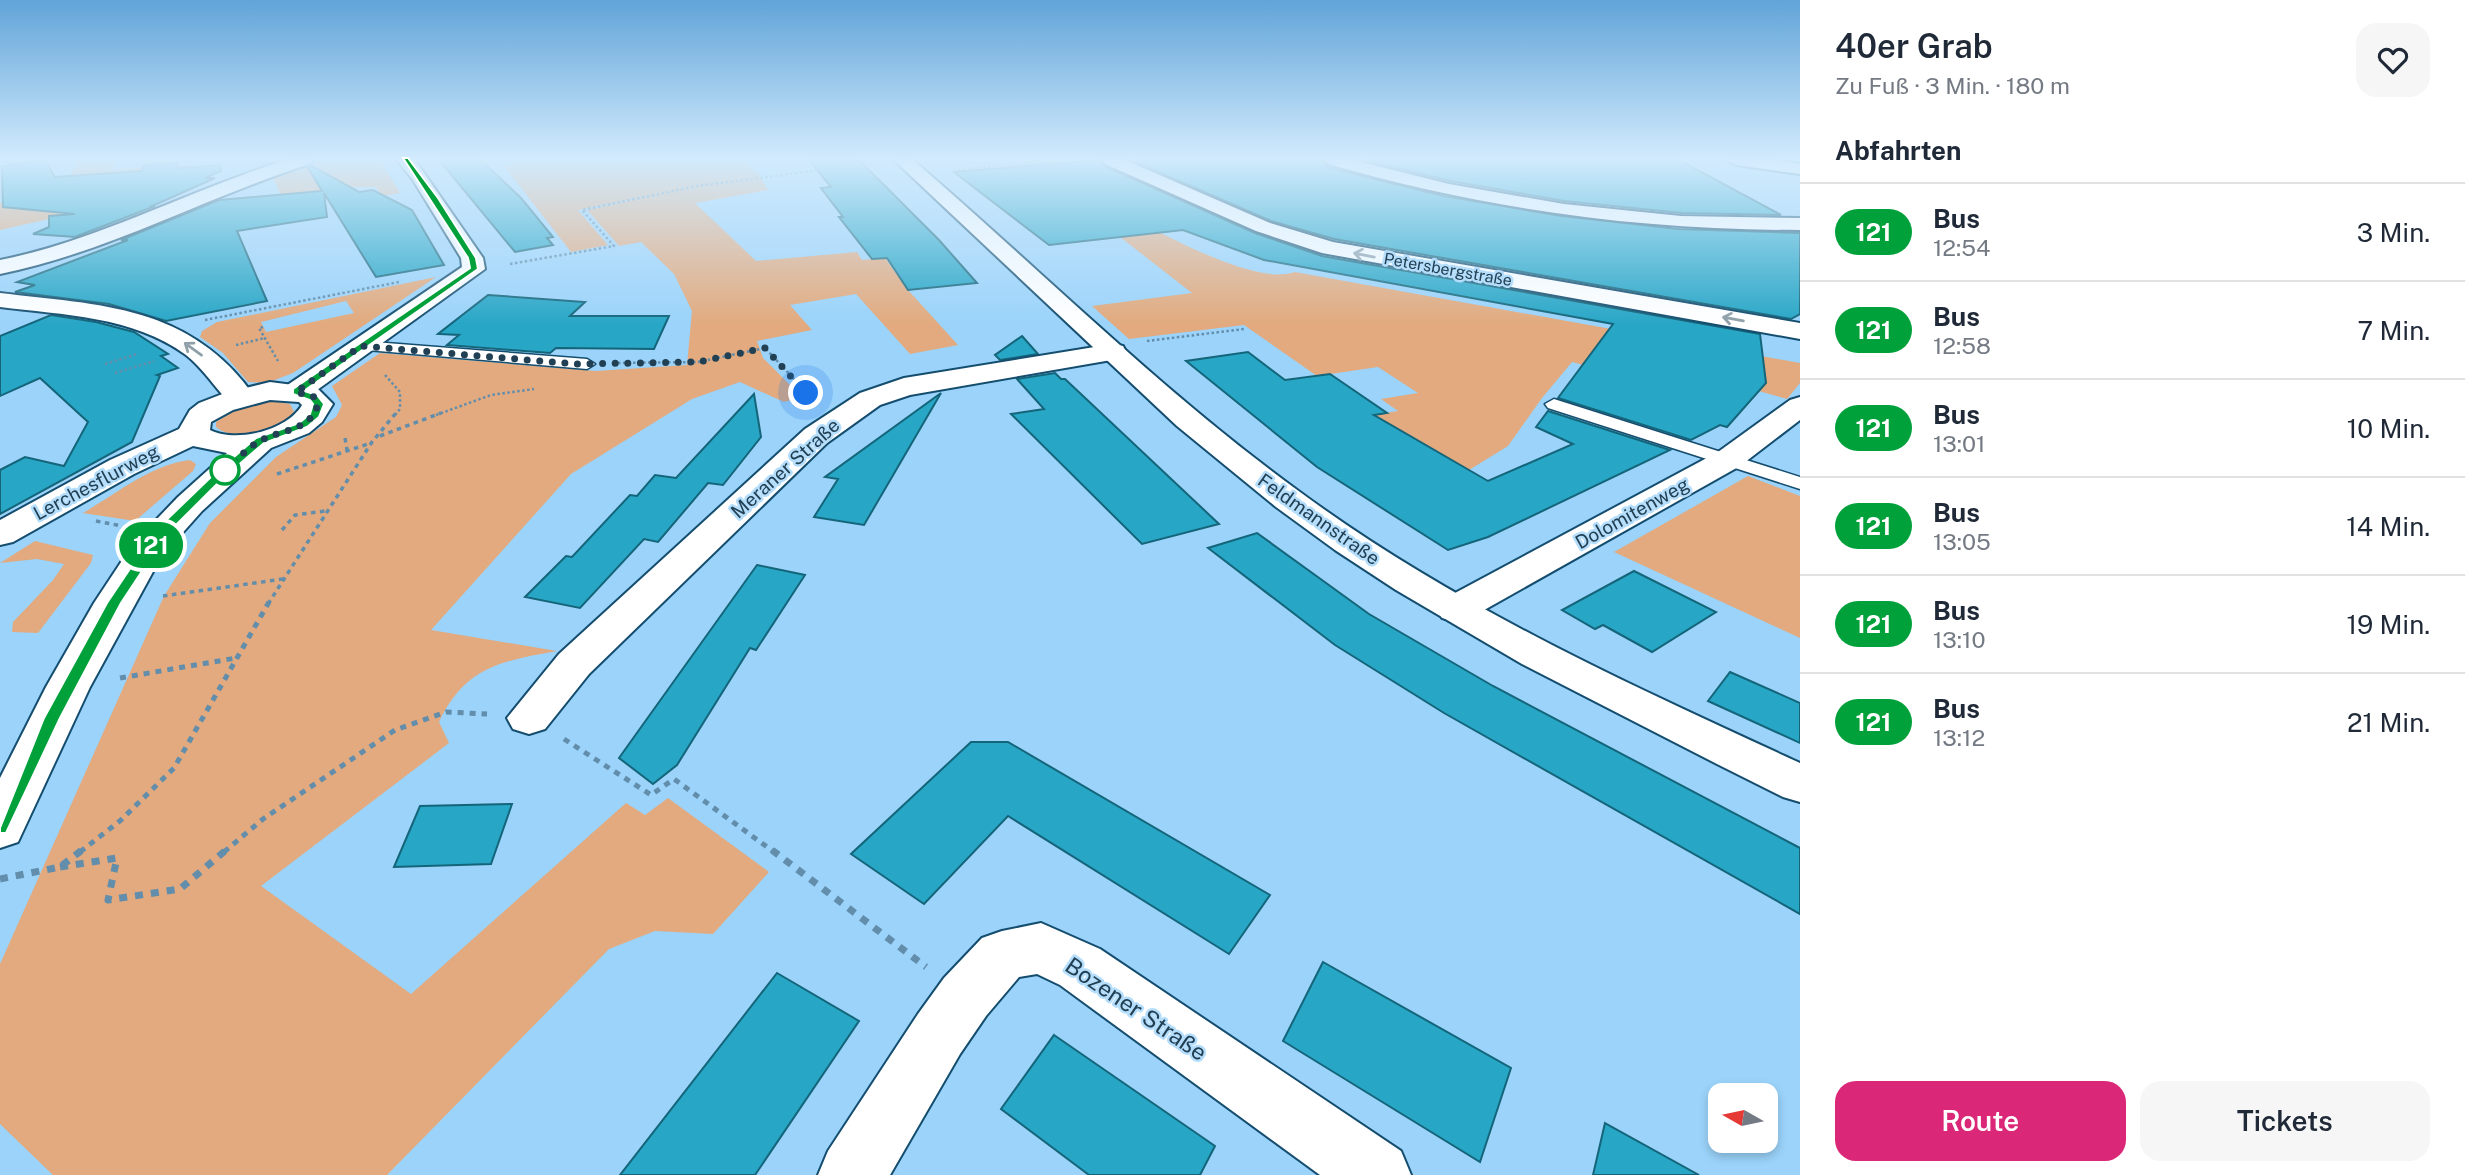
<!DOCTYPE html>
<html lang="de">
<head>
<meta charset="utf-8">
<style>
  body { margin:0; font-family:"Public Sans",sans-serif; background:#f6f6f7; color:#1f2937; height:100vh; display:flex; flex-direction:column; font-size:26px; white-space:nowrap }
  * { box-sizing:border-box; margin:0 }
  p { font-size:23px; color:#747a83 }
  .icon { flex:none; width:38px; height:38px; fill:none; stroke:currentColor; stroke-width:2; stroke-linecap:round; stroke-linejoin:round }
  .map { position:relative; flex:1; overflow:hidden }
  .side { display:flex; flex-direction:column; background:#fff; width:665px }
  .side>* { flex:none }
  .badge { padding:0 14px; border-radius:23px; font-size:24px; line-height:46px }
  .needle { width:46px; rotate:279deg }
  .controls { position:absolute; left:1708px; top:1083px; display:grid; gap:14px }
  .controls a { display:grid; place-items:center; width:70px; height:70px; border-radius:14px; background:#fff; box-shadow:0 4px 10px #0003; font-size:35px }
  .you { position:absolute; width:35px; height:35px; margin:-18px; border:5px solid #fff; border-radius:50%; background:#1a73e8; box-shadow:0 0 0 10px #1a73e833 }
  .map>.badge { position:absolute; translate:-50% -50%; box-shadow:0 0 0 4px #fff }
  h2 { padding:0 35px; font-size:26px; line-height:63px }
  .round { display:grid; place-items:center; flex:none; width:74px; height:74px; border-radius:21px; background:#f6f6f7 }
  .headline { display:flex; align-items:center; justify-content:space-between; height:119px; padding:0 35px }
  h1 { font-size:33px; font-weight:600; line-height:52px }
  .action { display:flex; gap:14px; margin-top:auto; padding:14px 35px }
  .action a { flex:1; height:80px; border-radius:21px; background:#db2777; color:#fff; font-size:28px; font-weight:600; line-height:80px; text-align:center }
  .action a+a { background:#f6f6f7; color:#1f2937 }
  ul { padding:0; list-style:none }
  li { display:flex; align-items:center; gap:21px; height:98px; padding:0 35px; border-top:2px solid #e0e1e3 }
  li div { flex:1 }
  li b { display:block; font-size:26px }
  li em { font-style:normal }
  li .badge { min-width:77px; font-weight:700; text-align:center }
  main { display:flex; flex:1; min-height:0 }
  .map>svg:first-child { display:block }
</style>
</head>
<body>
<main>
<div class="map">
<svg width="1800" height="1175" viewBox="0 0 1800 1175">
  <rect width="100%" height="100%" fill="#9bd3fa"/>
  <g fill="#e2aa7e" fill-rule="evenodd">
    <path d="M78,160H124L116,161L112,170L171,165L85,211L0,230V203L101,189L68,181Z"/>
    <path d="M321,160H380L400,193L382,196L376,187H337L283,200L272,175Z"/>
    <path d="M509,160H740L758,173L768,190L695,203L756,261L857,252L862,260L885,258L908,290L958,345L910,354L856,294L790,305L812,330L757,341L763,358L802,397L784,402L740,382L692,399L571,474L431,630L557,651C501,661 465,667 439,722L449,743L261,886L411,994L626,803L645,815L668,798L769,872L713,934L655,931L609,949L387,1175H53L0,1124V964L164,596L210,523L276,457L336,417L342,405L332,386L380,353L596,371L687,365L692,311L674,274L641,242L619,246L587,210L662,193L578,210L608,245L571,252L504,166L513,165Z"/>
    <path d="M1042,164C1090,193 1243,291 1295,272L1800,363V383L1787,399L1684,370L1667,387L1572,362L1542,398L1508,446L1469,470L1373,415L1398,411L1381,399L1418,393L1378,367L1317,376L1244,325L1129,339L1092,306L1192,293L1120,237L1016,166Z"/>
    <path d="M436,277L293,373L267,383L248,382L223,353L200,337L202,331L217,322ZM346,301L354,313L266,332L261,322Z"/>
    <path d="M272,401L290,404L294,412C282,432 234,443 216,427V422L238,408Z"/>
    <path d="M190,460L196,464L193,471L135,521L83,513C116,494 152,464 190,460Z"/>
    <path d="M1748,476L1800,496V638L1614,552Z"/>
    <path d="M35,541L93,555L91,563L38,633L12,632L13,622L53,580L64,564L37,559L0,563Z"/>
  </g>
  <g fill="#28a6c6" stroke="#14657a" stroke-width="2">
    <path d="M45,160L55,177L142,171L143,166L178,162L177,168L220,165L221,171L205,178H215L150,207L155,206L75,237L33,234L49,227V216L75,214L3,207L2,166Z"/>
    <path d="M439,160H481L521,198L553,237L547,238L553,245L515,252Z"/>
    <path d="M809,160H859L939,240L977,283L908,290L887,258L872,259L839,217H843L821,188L831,187Z"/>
    <path d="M1099,160L1104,166L1255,233L1322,256L1760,334L1766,383L1727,427L1720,425L1691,440L1558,398L1613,324L1264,260L1183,230L1049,245L954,172Z"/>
    <path d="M1131,160H1322L1327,167L1386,182L1444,196L1561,216L1679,229L1800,233V314L1791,319L1334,239L1271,221Z"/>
    <path d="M1363,160H1679L1781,215L1681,213L1564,201L1450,181Z"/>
    <path d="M312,166L359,192L373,190L412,210L444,265L376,277L324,193L327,217L237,231L267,301L166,321L109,304L15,292L35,285L17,282L128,240H121L219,200L322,191L308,168Z"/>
    <path d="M488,295L585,302L570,316H669L654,349L556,348L550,353L447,345L459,335L438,334Z"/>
    <path d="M51,315L96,322L134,332L168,354L161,356L178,368L157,375L160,376L132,442L0,514V470L25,457L64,466L88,422L40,378L0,396V336Z"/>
    <path d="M1022,336L1038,354L1000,360L995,355Z"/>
    <path d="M1248,352L1285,380L1330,374L1387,413L1374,415L1488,481L1573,444L1536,427L1548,411L1670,450L1488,537L1448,550L1317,467L1186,361Z"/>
    <path d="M1055,373L1061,379H1065L1219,524L1142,544L1011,414L1044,409L1017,379Z"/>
    <path d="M941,393L864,525L814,517L838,479L825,477Z"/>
    <path d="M754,394L761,437L723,485L708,483L658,542L644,539L580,608L525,597L566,556L572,557L630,495L637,496L655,475L676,478Z"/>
    <path d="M1257,533L1369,614L1493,686L1800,848V914L1444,713L1335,645L1208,548Z"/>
    <path d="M757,565L805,575L756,650L750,648L677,765L653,784L619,758Z"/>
    <path d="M1634,571L1716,612L1652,652L1603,625L1595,629L1562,610Z"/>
    <path d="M1730,672L1800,703V743L1708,701Z"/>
    <path d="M971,742H1008L1270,895L1229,954L1008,816L924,904L851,854Z"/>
    <path d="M512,804L491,864L394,867L420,806Z"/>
    <path d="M1323,962L1511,1068L1480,1162L1283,1041Z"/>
    <path d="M777,973L859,1021L755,1175H620Z"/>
    <path d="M1054,1035L1215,1146L1200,1175H1089L1001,1109Z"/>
    <path d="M1605,1123L1699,1175H1593Z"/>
  </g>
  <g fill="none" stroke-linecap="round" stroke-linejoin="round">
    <defs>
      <g id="lane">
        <path d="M361,341L587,359L595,364L587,369L355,349L353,346L355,343Z"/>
        <path d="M1554,399L1800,477V489L1548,408L1545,404Z"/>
      </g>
      <g id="street">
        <path d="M286,160H313L310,164C205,197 109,252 0,274V260C100,240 189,190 286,160Z"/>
        <path d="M397,160H415L483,258L485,269L306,398L296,401L286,398L282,392L286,386L462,267L461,258L413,180Z"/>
        <path d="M1102,160H1125L1270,223L1333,242L1800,323V339L1322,253L1256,231L1105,164Z"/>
        <path d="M1325,160H1353L1449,184L1564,204L1681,216L1800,218V230C1636,230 1485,209 1328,164Z"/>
        <path d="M1727,160H1772L1800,164V174L1736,165Z"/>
        <path d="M0,293C101,305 191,305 255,397L250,403L240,406L230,403C215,388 203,368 186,355C133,316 63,315 0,307Z"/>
        <path d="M1113,344L1123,346L1126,352L1123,358L910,395L880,405L827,443L589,674L545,729L529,734L513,729L507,718L559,654L805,429L860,393L904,378Z"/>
        <path d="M1800,397V420L1740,466L1470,618L1456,621L1442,618L1436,609L1442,600L1718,452L1790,400Z"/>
        <path d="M1041,923L1100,949L1401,1151L1411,1175H1320L1060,985L1037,974L1019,977L986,1016L960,1054L890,1175H818L828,1151L918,1014L944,978L982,938L1002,931Z"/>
      </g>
      <g id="secondary">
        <path d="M894,160H913C1042,271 1162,392 1300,492C1453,605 1628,684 1800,763V802L1783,797L1717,764L1522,664L1396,590L1335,550L1276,507L1177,426Z"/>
        <path d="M270,382L317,388L333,404L322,422L309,433L271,448L202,511L161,557L90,687L18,842L0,848V778L46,687L94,603L133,544L178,497L227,453L193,446L134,474L13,542L0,545V520L110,460L179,429L190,410L199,403L225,393ZM270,400L299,402L302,405C287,431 235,443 210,430L211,422L233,410Z"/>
      </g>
    </defs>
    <use href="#lane" stroke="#144d6e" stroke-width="3"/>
    <use href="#street" stroke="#144d6e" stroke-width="4"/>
    <use href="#secondary" stroke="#144d6e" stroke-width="4"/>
    <g stroke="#628dab" stroke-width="2.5" stroke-dasharray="2.5 2.5" stroke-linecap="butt">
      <path d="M958,170L1054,160"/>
      <path d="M510,264L614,246L582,210L697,186L876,163"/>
      <path d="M205,320L399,282"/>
      <path d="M263,327L259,328L278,361"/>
      <path d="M1147,341L1244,329"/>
      <path d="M236,345L265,338"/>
      <path d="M613,363L698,362L765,348L812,398"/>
      <path d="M105,364L137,354"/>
      <path d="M115,373L154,361"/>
      <path d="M385,375L400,392V409L395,415"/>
      <path d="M436,415L491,395L534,389"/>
    </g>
    <g stroke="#628dab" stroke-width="3.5" stroke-dasharray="4.5 4.5" stroke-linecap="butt">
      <path d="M380,436L441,413"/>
      <path d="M345,438L347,450"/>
      <path d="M277,474L371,443"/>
      <path d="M96,521L122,526"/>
      <path d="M282,530L295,515L325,511"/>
      <path d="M163,596L283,579"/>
      <path d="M268,604L372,442L396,413"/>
    </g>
    <g stroke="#628dab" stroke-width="5" stroke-dasharray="6 6" stroke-linecap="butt">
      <path d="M120,678L236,658"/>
      <path d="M564,739L651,795L674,779L774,852"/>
      <path d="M80,852L121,820L174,768L269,602"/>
      <path d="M224,852L263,819L395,730L446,712L487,714"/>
    </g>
    <g stroke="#628dab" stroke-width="7" stroke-dasharray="8 8" stroke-linecap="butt">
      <path d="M772,850L926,967"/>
      <path d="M60,867L117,858L108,900L180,889L226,850"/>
      <path d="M0,879L60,867L82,850"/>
    </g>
    <use href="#lane" fill="#fff" fill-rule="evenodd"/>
    <use href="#street" fill="#fff" fill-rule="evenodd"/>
    <use href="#secondary" fill="#fff" fill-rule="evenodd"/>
  </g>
  <defs><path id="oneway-shaft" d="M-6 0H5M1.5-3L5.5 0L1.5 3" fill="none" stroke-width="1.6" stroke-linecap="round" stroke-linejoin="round" transform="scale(1.75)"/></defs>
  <g stroke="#90a0a9">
    <use href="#oneway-shaft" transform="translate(1364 255) rotate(-169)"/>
    <use href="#oneway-shaft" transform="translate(1733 319) rotate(-170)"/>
    <use href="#oneway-shaft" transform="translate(193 349) rotate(-144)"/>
  </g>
  <linearGradient id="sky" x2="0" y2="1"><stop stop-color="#61a4d8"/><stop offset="0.49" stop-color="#d2ebfd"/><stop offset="1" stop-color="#d2ebfd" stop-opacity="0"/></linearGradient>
  <rect width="1800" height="324" fill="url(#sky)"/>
  <path fill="#00a13a" stroke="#fff" stroke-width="2" d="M403,158H408L438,198L476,258L478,269L304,391L317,395L324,404L319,417L307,427L264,443L220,481L166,535L121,603L60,718L6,833H0V828L44,718L107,603L156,530L212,476L256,438L299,423L310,414L313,404L310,400L293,394V389L470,268L468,258Z"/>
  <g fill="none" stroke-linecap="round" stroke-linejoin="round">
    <path stroke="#224053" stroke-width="7" stroke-dasharray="0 12.6" d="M225,470C236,461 247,448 260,441C281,429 310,432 318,404L314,397L296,392L361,346L576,364L698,362L765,348L806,393"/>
  </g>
  <circle fill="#fff" stroke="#00a13a" stroke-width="3.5" cx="225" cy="470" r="14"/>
  <g text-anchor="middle" stroke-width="5" stroke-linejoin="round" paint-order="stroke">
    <g font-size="16" fill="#224053" stroke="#b5defc">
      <text transform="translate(1448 269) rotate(10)" y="6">Petersbergstraße</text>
    </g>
    <g font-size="19" fill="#224053" stroke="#b5defc">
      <text transform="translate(785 468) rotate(-42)" y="7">Meraner Straße</text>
      <text transform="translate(96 482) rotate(-28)" y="7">Lerchesflurweg</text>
      <text transform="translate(1632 513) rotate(-29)" y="7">Dolomitenweg</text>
      <text transform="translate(1319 519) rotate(35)" y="7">Feldmannstraße</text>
    </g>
    <g font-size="23" fill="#224053" stroke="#b5defc">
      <text transform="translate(1136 1009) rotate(34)" y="8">Bozener Straße</text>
    </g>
  </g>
</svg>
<div class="controls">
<a><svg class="needle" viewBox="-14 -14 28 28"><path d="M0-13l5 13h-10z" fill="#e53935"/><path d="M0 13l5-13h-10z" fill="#747a83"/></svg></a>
</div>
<div class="you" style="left:806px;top:393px"></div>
<b class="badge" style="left:151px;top:545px;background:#00a13a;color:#fff">121</b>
</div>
<section class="side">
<div class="headline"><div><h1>40er Grab</h1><p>Zu Fuß · 3 Min. · 180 m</p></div><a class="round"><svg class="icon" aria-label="heart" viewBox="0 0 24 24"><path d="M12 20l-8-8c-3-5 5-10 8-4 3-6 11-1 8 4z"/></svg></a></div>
<h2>Abfahrten</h2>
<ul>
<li><span class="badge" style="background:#00a13a;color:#fff">121</span><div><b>Bus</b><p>12:54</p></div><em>3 Min.</em></li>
<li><span class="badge" style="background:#00a13a;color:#fff">121</span><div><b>Bus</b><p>12:58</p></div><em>7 Min.</em></li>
<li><span class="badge" style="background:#00a13a;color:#fff">121</span><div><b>Bus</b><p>13:01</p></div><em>10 Min.</em></li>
<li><span class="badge" style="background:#00a13a;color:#fff">121</span><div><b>Bus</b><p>13:05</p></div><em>14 Min.</em></li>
<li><span class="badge" style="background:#00a13a;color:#fff">121</span><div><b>Bus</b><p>13:10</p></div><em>19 Min.</em></li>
<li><span class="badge" style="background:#00a13a;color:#fff">121</span><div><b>Bus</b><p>13:12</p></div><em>21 Min.</em></li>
</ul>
<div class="action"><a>Route</a><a>Tickets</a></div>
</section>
</main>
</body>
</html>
